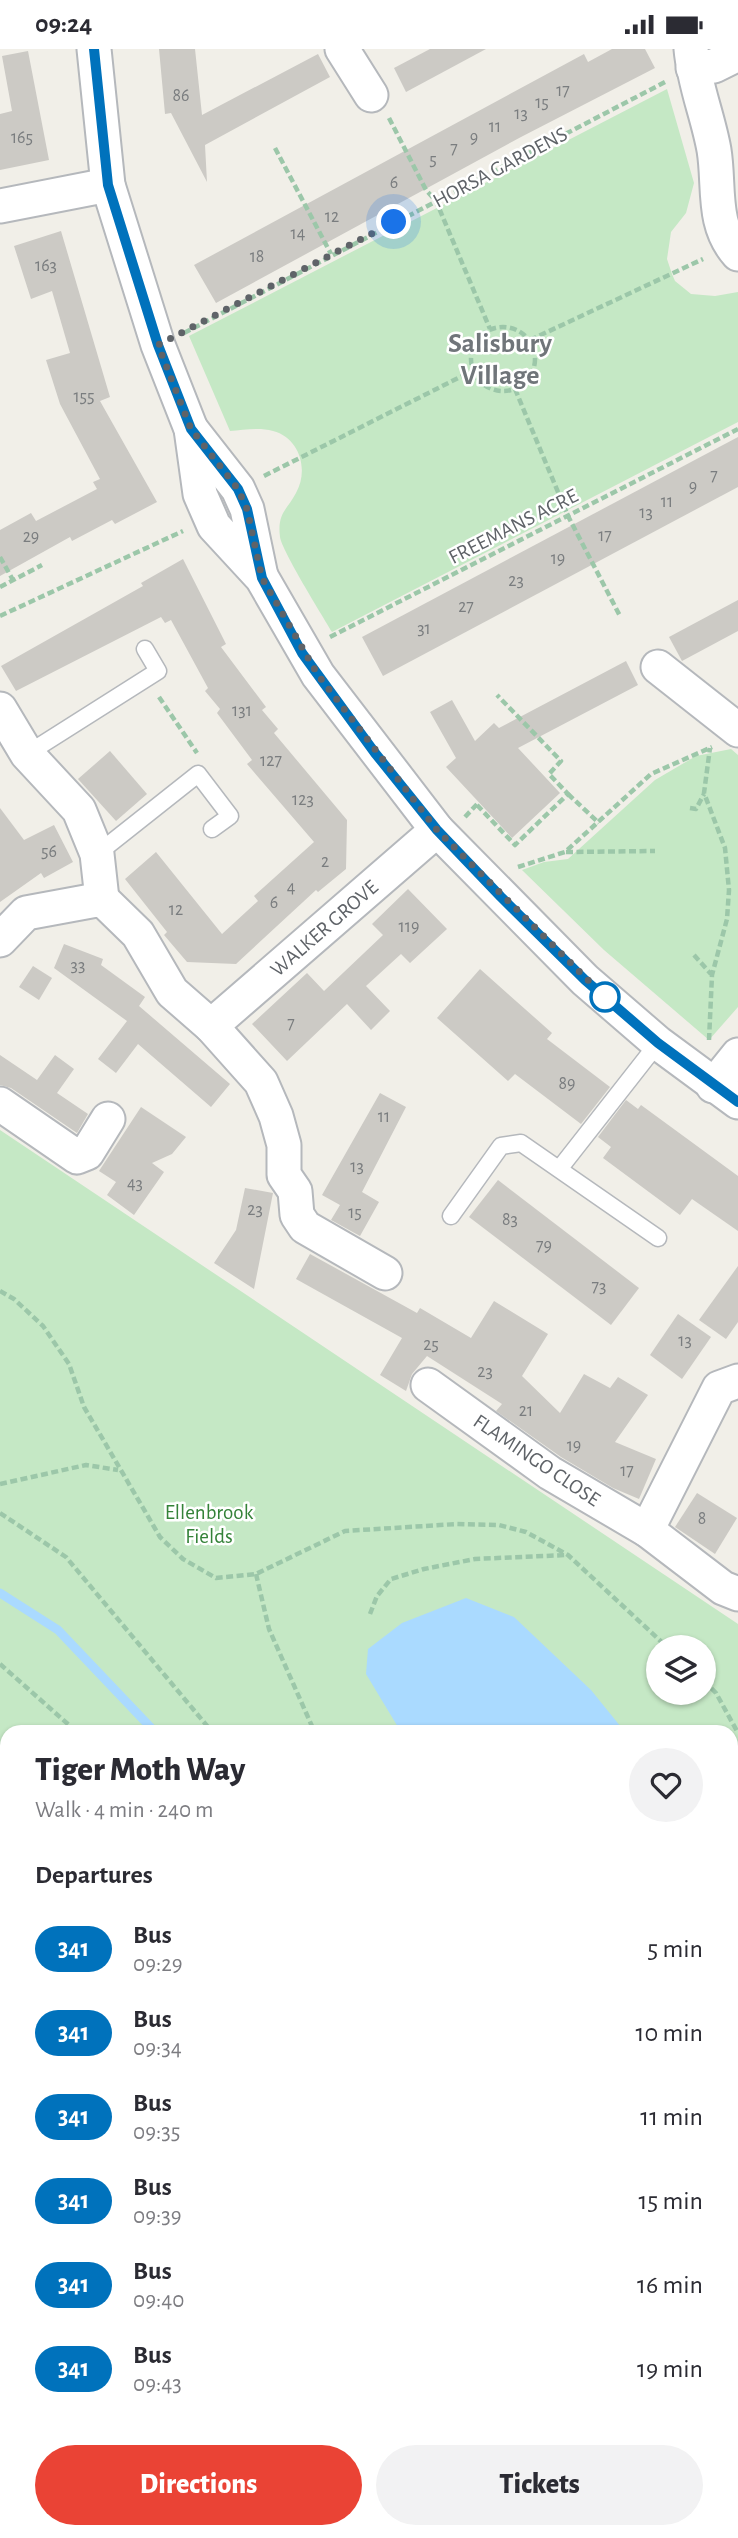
<!DOCTYPE html>
<html lang="en">
<head>
<meta charset="utf-8">
<style>
  body { margin:0; font-family:"Alegreya Sans",sans-serif; background:#f2f2f3; color:#2b2b33; height:100vh; display:flex; flex-direction:column; font-size:26px; white-space:nowrap }
  * { box-sizing:border-box; margin:0 }
  p { font-size:23px; color:#7c7c81 }
  .icon { flex:none; width:38px; height:38px; fill:none; stroke:currentColor; stroke-width:2; stroke-linecap:round; stroke-linejoin:round }
  .map { position:relative; flex:1; overflow:hidden }
  .drawer { position:absolute; left:0px; top:1676px; width:738px; height:814px; display:flex; flex-direction:column; background:#fff; border-radius:21px 21px 0 0; box-shadow:0 2px 5px #0004 }
  .drawer>* { flex:none }
  .badge { padding:0 14px; border-radius:23px; font-size:24px; line-height:46px }
  .tools { position:absolute; left:646px; top:1586px; display:grid; gap:14px }
  .tools a { display:grid; place-items:center; width:70px; height:70px; border-radius:50%; background:#fff; box-shadow:0 2px 5px #0004; font-size:35px }
  .you { position:absolute; width:35px; height:35px; margin:-18px; border:5px solid #fff; border-radius:50%; background:#1a73e8; box-shadow:0 0 0 10px #1a73e833 }
  .map>.badge { position:absolute; translate:-50% -50%; box-shadow:0 0 0 4px #fff }
  h2 { padding:0 35px; font-size:26px; line-height:63px }
  .round { display:grid; place-items:center; flex:none; width:74px; height:74px; border-radius:37px; background:#f2f2f3 }
  .overview { display:flex; align-items:center; justify-content:space-between; height:119px; padding:0 35px }
  h1 { font-size:33px; font-weight:800; line-height:52px }
  .button { display:flex; gap:14px; margin-top:auto; padding:14px 35px }
  .button a { flex:1; height:80px; border-radius:42px; background:#ea4335; color:#fff; font-size:28px; font-weight:800; line-height:80px; text-align:center }
  .button a+a { background:#f2f2f3; color:#2b2b33 }
  ul { padding:0; list-style:none }
  li { display:flex; align-items:center; gap:21px; height:84px; padding:0 35px }
  li div { flex:1 }
  li b { display:block; font-size:26px }
  li em { font-style:normal }
  li .badge { min-width:77px; font-weight:700; text-align:center }
  .status { display:flex; justify-content:space-between; align-items:center; height:49px; padding:0 35px; background:#fff; direction:ltr }
  .status svg { height:19px; fill:currentColor }
  .map>svg:first-child { display:block }
</style>
</head>
<body>
<div class="status"><b>09:24</b><svg viewBox="0 0 49 12"><path d="M0 12V9h3v3zM5 12V6h3v6zM10 12V3h3v9zM15 12V0h3v12zM26 1h20v11H26zM47 4h2v5h-2z"/></svg></div>
<div class="map">
<svg width="738" height="2489" viewBox="0 0 738 2489">
  <rect width="100%" height="100%" fill="#f1efe8"/>
  <g fill="#c5e8c5" fill-rule="evenodd">
    <path d="M667,40L694,134L686,164L671,183L667,210L672,225L675,232L691,245L715,247L738,243V373L332,583C322,566 282,502 280,488C277,464 287,461 296,444C309,421 300,389 273,382C259,378 244,381 230,382L189,287Z"/>
    <path d="M731,700L738,706V958L709,991L604,901L522,821L544,813L568,810L655,731L696,707Z"/>
    <path d="M0,1081L738,1575V2489H0ZM658,1598H704V1643H658ZM7,1684H732V2483H7Z"/>
  </g>
  <g fill="#aadaff">
    <path d="M466,1549L514,1568L591,1641L625,1683H401L366,1625L368,1600L402,1574Z"/>
    <path d="M732,1846L738,1849V2083L732,2079Z"/>
  </g>
  <g fill="none" stroke-linecap="round" stroke-linejoin="round">
    <g stroke="#aadaff" stroke-width="9">
      <path d="M0,1544L58,1581L156,1684"/>
      <path d="M732,2229L738,2231"/>
    </g>
  </g>
  <g fill="#cccac5">
    <path d="M159,0H195L202,66L318,5L330,28L205,96L207,133L171,64L165,65Z"/>
    <path d="M430,0H486L406,43L394,19Z"/>
    <path d="M612,0H645L655,19L521,88L216,254L194,216L584,5L588,13Z"/>
    <path d="M28,2L49,111L0,121V65L12,62L2,7Z"/>
    <path d="M61,182L110,348L100,352L157,453L115,475L112,471L72,492L70,488L0,527V481L31,464L36,472L97,440L93,433L100,430L60,355L46,311L70,304L52,242L31,250L14,197Z"/>
    <path d="M738,388V438L383,627L362,588Z"/>
    <path d="M183,510L226,595L221,598L266,658L262,661L278,680L274,684L347,771L346,820L318,843L316,841L236,915L187,913L164,886L167,883L125,830L156,803L222,885L258,852L254,847L314,793L247,715L252,711L217,664L220,660L205,642L208,639L171,571L165,574L161,568L16,642L1,617L143,537L141,534Z"/>
    <path d="M738,551V582L682,612L669,588Z"/>
    <path d="M626,612L638,636L518,699L560,744L512,789L446,718L456,709L430,663L452,651L475,692L494,674L499,679Z"/>
    <path d="M110,702L147,745L116,772L78,730Z"/>
    <path d="M0,759L24,791L54,776L73,813L44,829L41,824L0,853Z"/>
    <path d="M408,840L447,880L410,914L401,905L366,937L390,962L371,981L347,955L287,1012L252,975L307,924L324,942L383,886L372,875Z"/>
    <path d="M64,895L103,910L101,916L145,948L139,957L230,1035L211,1058L138,995L116,1024L98,1010L127,972L54,919Z"/>
    <path d="M33,917L52,929L39,951L19,938Z"/>
    <path d="M480,920L552,984L547,990L610,1038L581,1075L515,1025L508,1032L437,969Z"/>
    <path d="M0,1006L37,1031L55,1006L74,1020L57,1044L88,1065L77,1084L11,1039L0,1036Z"/>
    <path d="M380,1044L406,1058L362,1143L379,1153L360,1187L331,1171L340,1156L322,1146Z"/>
    <path d="M626,1051L638,1060L641,1056L738,1127V1182L692,1150L680,1166L603,1109L611,1098L598,1088Z"/>
    <path d="M141,1058L186,1088L172,1105L152,1114L164,1123L134,1166L107,1146L116,1133L99,1122Z"/>
    <path d="M498,1131L639,1239L611,1276L469,1168Z"/>
    <path d="M245,1139L273,1144L254,1240L214,1214L236,1181Z"/>
    <path d="M310,1205L417,1264L420,1259L471,1289L494,1252L548,1285L522,1327L560,1364L584,1325L610,1339L618,1328L648,1346L615,1393L656,1410L639,1450L613,1439L561,1408L496,1362L502,1355L427,1307L412,1325L406,1342L380,1326L402,1289L296,1230Z"/>
    <path d="M738,1217V1273L726,1290L699,1271Z"/>
    <path d="M678,1265L711,1288L682,1330L650,1306Z"/>
    <path d="M697,1444L737,1469L715,1505L675,1478Z"/>
  </g>
  <g fill="none" stroke-linecap="round" stroke-linejoin="round">
    <defs>
      <g id="service">
        <path d="M27,705L158,622L145,600"/>
        <path d="M97,805L198,725L230,767L212,780"/>
        <path d="M560,1119L658,994"/>
        <path d="M451,1167L501,1097L521,1094L658,1189"/>
      </g>
      <g id="minor">
        <path d="M94,0L108,136L158,296L191,380L200,445L214,477L262,529L318,626L437,781L585,931L658,994L738,1053"/>
        <path d="M342,0L371,46"/>
        <path d="M691,0C694,35 708,67 714,101C720,137 711,175 738,205"/>
        <path d="M693,19L714,17L738,5"/>
        <path d="M0,157L108,136"/>
        <path d="M191,380L238,440L247,460L261,527"/>
        <path d="M658,618L738,681"/>
        <path d="M0,660L27,705L79,761L97,805L102,850"/>
        <path d="M0,891L26,864L102,850L138,885L172,943L211,977L437,781"/>
        <path d="M211,977L261,1033L276,1067L284,1096V1126L295,1142L297,1166L305,1178L385,1224"/>
        <path d="M713,1037L738,1006"/>
        <path d="M0,1055L77,1108L87,1104L108,1070"/>
        <path d="M428,1336L550,1424L647,1481L723,1539L738,1545"/>
        <path d="M647,1481L719,1339L738,1332"/>
      </g>
    </defs>
    <use href="#service" stroke="#b5b8bc" stroke-width="19"/>
    <use href="#minor" stroke="#b5b8bc" stroke-width="37"/>
    <g stroke="#9cc7a9" stroke-width="4.5" stroke-dasharray="7 3.5" stroke-linecap="butt">
      <path d="M389,69L426,141L436,152L490,280"/>
      <path d="M275,99L331,205"/>
      <circle cx="503" cy="310" r="32"/>
      <path d="M184,284L667,32"/>
      <path d="M530,291L703,210"/>
      <path d="M515,340L568,467L620,567"/>
      <path d="M264,427L472,322"/>
      <path d="M0,508L13,531"/>
      <path d="M0,538L42,516"/>
      <path d="M0,567L183,482"/>
      <path d="M330,588L738,380"/>
      <path d="M159,648L197,704"/>
      <path d="M568,745L599,774"/>
      <path d="M477,756L515,796L568,745L549,725L561,712L497,646"/>
      <path d="M690,759L696,760L704,745"/>
      <path d="M465,768L479,753"/>
      <path d="M566,803L655,802"/>
      <path d="M518,818L565,803L651,725L712,698"/>
      <path d="M694,906L711,925"/>
      <path d="M709,991L712,926L727,870L729,841L725,799L704,744L710,699"/>
      <path d="M0,1242L14,1250L43,1277L69,1315L84,1358L160,1488L183,1510L216,1529L256,1525L345,1482L457,1475L499,1476L526,1483L568,1506L667,1598"/>
      <path d="M0,1435L86,1416L118,1421"/>
      <path d="M0,1464L66,1508L213,1684"/>
      <path d="M256,1525L269,1580L315,1684"/>
      <path d="M370,1565L377,1547L391,1530L424,1520L475,1510L567,1506"/>
      <path d="M0,1615L78,1684"/>
      <path d="M704,1632L716,1644L738,1684"/>
      <path d="M732,2157L738,2161"/>
      <path d="M732,2275L738,2277"/>
    </g>
    <use href="#service" stroke="#fff" stroke-width="16"/>
    <use href="#minor" stroke="#fff" stroke-width="33"/>
  </g>
  <g fill="none" stroke-linecap="round" stroke-linejoin="round">
    <defs>
      <path id="line" d="M94,0L108,136L158,296L191,380L238,440L247,460L262,529L302,604L375,704L437,781L501,848L585,931L658,994L738,1053"/>
    </defs>
    <use href="#line" stroke="#fff" stroke-width="16"/>
    <use href="#line" stroke="#0072bc" stroke-width="10"/>
    <path stroke="#5f6368" stroke-width="7" stroke-dasharray="0 12.6" d="M394,173L158,296L191,380L238,440L247,460L262,529L318,626L437,781L605,948"/>
  </g>
  <circle fill="#fff" stroke="#0072bc" stroke-width="3.5" cx="605" cy="948" r="14"/>
  <g text-anchor="middle" stroke-width="5" stroke-linejoin="round" paint-order="stroke">
    <g font-size="18" fill="#7a7d7f">
      <text x="563" y="47">17</text>
      <text x="181" y="52">86</text>
      <text x="542" y="59">15</text>
      <text x="521" y="70">13</text>
      <text x="495" y="83">11</text>
      <text x="22" y="94">165</text>
      <text x="474" y="94">9</text>
      <text x="454" y="105">7</text>
      <text x="433" y="116">5</text>
      <text x="394" y="139">6</text>
      <text x="332" y="173">12</text>
      <text x="298" y="190">14</text>
      <text x="257" y="213">18</text>
      <text x="46" y="222">163</text>
      <text x="84" y="353">155</text>
      <text x="714" y="432">7</text>
      <text x="693" y="443">9</text>
      <text x="667" y="458">11</text>
      <text x="646" y="469">13</text>
      <text x="605" y="492">17</text>
      <text x="31" y="493">29</text>
      <text x="558" y="515">19</text>
      <text x="516" y="537">23</text>
      <text x="466" y="563">27</text>
      <text x="424" y="585">31</text>
      <text x="242" y="667">131</text>
      <text x="271" y="717">127</text>
      <text x="303" y="756">123</text>
      <text x="49" y="808">56</text>
      <text x="325" y="818">2</text>
      <text x="291" y="844">4</text>
      <text x="274" y="859">6</text>
      <text x="176" y="866">12</text>
      <text x="409" y="883">119</text>
      <text x="78" y="922">33</text>
      <text x="291" y="980">7</text>
      <text x="567" y="1040">89</text>
      <text x="384" y="1073">11</text>
      <text x="357" y="1123">13</text>
      <text x="135" y="1140">43</text>
      <text x="255" y="1166">23</text>
      <text x="355" y="1169">15</text>
      <text x="510" y="1176">83</text>
      <text x="544" y="1202">79</text>
      <text x="599" y="1243">73</text>
      <text x="685" y="1297">13</text>
      <text x="431" y="1301">25</text>
      <text x="485" y="1328">23</text>
      <text x="526" y="1367">21</text>
      <text x="574" y="1402">19</text>
      <text x="627" y="1427">17</text>
      <text x="702" y="1475">8</text>
    </g>
    <g font-size="21" fill="#5f6368" stroke="#fff">
      <text transform="translate(500 118) rotate(-28)" y="7">HORSA GARDENS</text>
      <text transform="translate(513 477) rotate(-27)" y="7">FREEMANS ACRE</text>
      <text transform="translate(324 879) rotate(-41)" y="7">WALKER GROVE</text>
      <text transform="translate(537 1411) rotate(34)" y="7">FLAMINGO CLOSE</text>
    </g>
    <g font-size="21" fill="#348238" stroke="#fff">
      <text x="209" y="1470">Ellenbrook<tspan x="209" dy="24">Fields</tspan></text>
    </g>
    <g font-size="28" font-weight="bold" fill="#70757a" stroke="#fff">
      <text x="500" y="303">Salisbury<tspan x="500" dy="32">Village</tspan></text>
    </g>
  </g>
</svg>
<div class="tools">
<a><svg class="icon" aria-label="layers" viewBox="0 0 24 24"><path d="M12 4l9 5-9 5-9-5zM3 14l9 5 9-5"/></svg></a>
</div>
<div class="you" style="left:394px;top:173px"></div>
<section class="drawer">
<div class="overview"><div><h1>Tiger Moth Way</h1><p>Walk · 4 min · 240 m</p></div><a class="round"><svg class="icon" aria-label="heart" viewBox="0 0 24 24"><path d="M12 20l-8-8c-3-5 5-10 8-4 3-6 11-1 8 4z"/></svg></a></div>
<h2>Departures</h2>
<ul>
<li><span class="badge" style="background:#0072bc;color:#fff">341</span><div><b>Bus</b><p>09:29</p></div><em>5 min</em></li>
<li><span class="badge" style="background:#0072bc;color:#fff">341</span><div><b>Bus</b><p>09:34</p></div><em>10 min</em></li>
<li><span class="badge" style="background:#0072bc;color:#fff">341</span><div><b>Bus</b><p>09:35</p></div><em>11 min</em></li>
<li><span class="badge" style="background:#0072bc;color:#fff">341</span><div><b>Bus</b><p>09:39</p></div><em>15 min</em></li>
<li><span class="badge" style="background:#0072bc;color:#fff">341</span><div><b>Bus</b><p>09:40</p></div><em>16 min</em></li>
<li><span class="badge" style="background:#0072bc;color:#fff">341</span><div><b>Bus</b><p>09:43</p></div><em>19 min</em></li>
</ul>
<div class="button"><a>Directions</a><a>Tickets</a></div>
</section>
</div>
</body>
</html>
